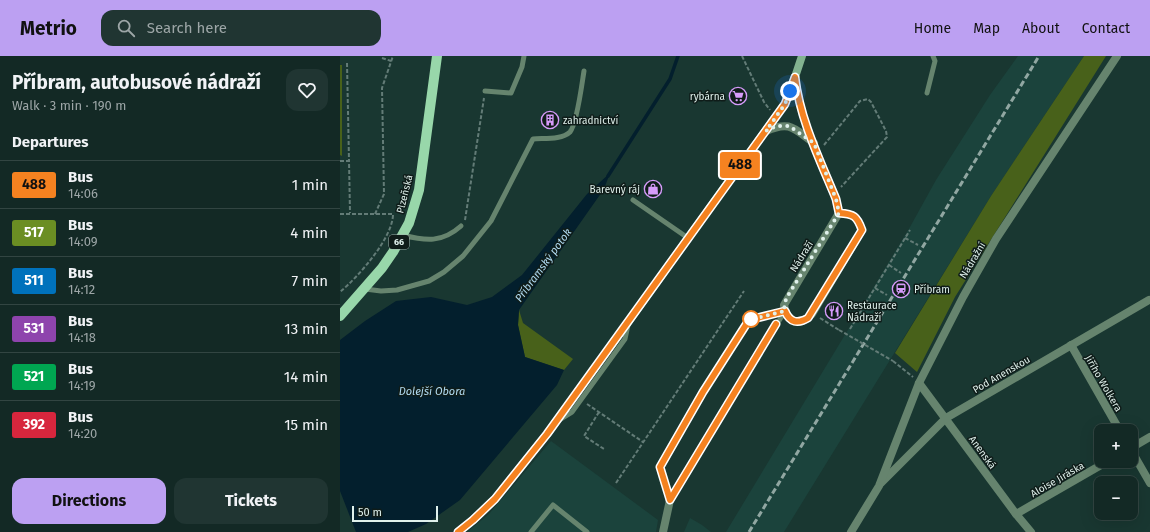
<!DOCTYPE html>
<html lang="en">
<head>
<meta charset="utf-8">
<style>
  body { margin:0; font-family:"Fira Sans",sans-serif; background:#203532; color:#f1f3f6; height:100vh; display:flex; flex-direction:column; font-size:15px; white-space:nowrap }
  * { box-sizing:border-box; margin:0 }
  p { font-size:13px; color:#9da6a7 }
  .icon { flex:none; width:22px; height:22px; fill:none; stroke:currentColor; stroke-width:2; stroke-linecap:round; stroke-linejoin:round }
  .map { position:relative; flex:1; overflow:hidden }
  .panel { display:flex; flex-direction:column; background:#132925; width:340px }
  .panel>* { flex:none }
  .badge { padding:0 8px; border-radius:3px; font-size:14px; line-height:26px }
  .tools { position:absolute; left:754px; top:368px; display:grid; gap:8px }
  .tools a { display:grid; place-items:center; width:44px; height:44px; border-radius:8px; background:#132925; box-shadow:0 4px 16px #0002,0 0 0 1px #324542; font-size:20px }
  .scale { position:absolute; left:12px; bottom:10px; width:86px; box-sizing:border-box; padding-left:4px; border:2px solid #e0f1ec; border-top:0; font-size:11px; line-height:14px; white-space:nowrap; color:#e0f1ec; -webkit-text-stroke:3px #0f1c19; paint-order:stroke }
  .you { position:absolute; width:20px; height:20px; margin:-10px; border:3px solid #fff; border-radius:50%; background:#1a73e8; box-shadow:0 0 0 6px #1a73e833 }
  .map>.badge { position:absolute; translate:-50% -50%; box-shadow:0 0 0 2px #fff }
  h2 { padding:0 12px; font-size:15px; line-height:36px }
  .round { display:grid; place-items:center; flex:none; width:42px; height:42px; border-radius:12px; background:#203532 }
  .head { display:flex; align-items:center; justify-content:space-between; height:68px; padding:0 12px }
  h1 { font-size:19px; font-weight:700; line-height:30px }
  .cta { display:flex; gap:8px; margin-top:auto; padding:8px 12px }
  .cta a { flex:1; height:46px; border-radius:12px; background:#bca0f2; color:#111; font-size:16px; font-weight:700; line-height:46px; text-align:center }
  .cta a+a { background:#203532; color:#f1f3f6 }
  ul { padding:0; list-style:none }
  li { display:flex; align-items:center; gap:12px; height:48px; padding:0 12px; border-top:1px solid #324542 }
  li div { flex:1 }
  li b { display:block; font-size:15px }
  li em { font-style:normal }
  li .badge { min-width:44px; font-weight:700; text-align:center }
  header { display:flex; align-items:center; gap:24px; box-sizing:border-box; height:56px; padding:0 20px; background:#bca0f2; color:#111 }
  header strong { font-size:19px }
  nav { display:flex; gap:22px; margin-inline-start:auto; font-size:14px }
  .search { width:280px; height:36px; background:#203532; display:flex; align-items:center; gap:10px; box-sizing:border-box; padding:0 14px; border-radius:12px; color:#9da6a7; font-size:15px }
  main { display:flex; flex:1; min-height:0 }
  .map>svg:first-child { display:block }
</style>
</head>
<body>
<header>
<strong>Metrio</strong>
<div class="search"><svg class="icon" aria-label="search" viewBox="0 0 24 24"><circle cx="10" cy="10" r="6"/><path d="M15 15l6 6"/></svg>Search here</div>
<nav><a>Home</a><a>Map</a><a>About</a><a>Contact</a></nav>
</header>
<main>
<section class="panel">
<div class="head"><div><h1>Příbram, autobusové nádraží</h1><p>Walk · 3 min · 190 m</p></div><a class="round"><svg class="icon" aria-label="heart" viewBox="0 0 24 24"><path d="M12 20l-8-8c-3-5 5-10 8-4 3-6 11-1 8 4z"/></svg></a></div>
<h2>Departures</h2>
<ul>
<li><span class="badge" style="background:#f58220;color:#111">488</span><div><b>Bus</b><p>14:06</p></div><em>1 min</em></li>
<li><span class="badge" style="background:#6b8e23;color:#fff">517</span><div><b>Bus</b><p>14:09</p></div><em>4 min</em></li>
<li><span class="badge" style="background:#0072bc;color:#fff">511</span><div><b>Bus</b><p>14:12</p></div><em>7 min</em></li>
<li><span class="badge" style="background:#8e44ad;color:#fff">531</span><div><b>Bus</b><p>14:18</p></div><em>13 min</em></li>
<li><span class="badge" style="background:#00a651;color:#fff">521</span><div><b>Bus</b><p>14:19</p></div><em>14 min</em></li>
<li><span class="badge" style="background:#d7263d;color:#fff">392</span><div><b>Bus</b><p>14:20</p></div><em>15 min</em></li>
</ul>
<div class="cta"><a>Directions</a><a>Tickets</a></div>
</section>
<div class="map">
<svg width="810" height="476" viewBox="0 0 810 476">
  <rect width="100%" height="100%" fill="#193731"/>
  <g fill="#1b433c">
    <path d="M678,0H744L651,140L444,476H386L570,171L596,124L650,39Z"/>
    <path d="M211,385L318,464L316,476H127L149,458Z"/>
    <path d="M350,462L362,469L371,476H344Z"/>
  </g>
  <g fill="#48611a">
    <path d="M744,0H766L615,241L577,316L555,297L651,140Z"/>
    <path d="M0,9H2V100L0,99Z"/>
    <path d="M179,254L183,267L233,303L224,314L185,301L178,269Z"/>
  </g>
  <path fill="#031f2d" d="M270,117L264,133L179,254L178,269L185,301L224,314L217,329L120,444L86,468L68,476H16L0,435V284L25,265L56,245L91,241L127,249L152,241L182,219L247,138Z"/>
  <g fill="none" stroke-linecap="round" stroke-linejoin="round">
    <path stroke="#031f2d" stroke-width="3.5" d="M268,120L330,23L338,0"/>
    <g stroke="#637c77" stroke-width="2" stroke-dasharray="4 2" stroke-linecap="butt">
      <path d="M402,0L424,46L430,54"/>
      <path d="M42,2L51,5"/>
      <path d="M7,7L9,105"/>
      <path d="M484,89L520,45L528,43L531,46L546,75L547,81L501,131"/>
      <path d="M0,105H9L10,157"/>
      <path d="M0,158H53C53,182 18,221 0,236"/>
      <path d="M35,158L44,138L42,32L53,0"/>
      <path d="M125,164L144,42"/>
      <path d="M565,182L578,189"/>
      <path d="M549,209L561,217"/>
      <path d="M535,232L547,239"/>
      <path d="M480,262L499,274"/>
      <path d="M510,273L570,174"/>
      <path d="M553,305L573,321"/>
      <path d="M247,348L303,386"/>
      <path d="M259,356L244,380L264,393"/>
      <path d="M276,427L404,235"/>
    </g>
    <g stroke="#66846e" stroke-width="5">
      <path d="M145,35L171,37L182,11L184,0"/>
      <path d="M587,37L595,5L593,0"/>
      <path d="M293,144L348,182"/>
      <path d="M62,179C86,185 102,187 121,170"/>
      <path d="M25,233L41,235L57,234L89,225L104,216L123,200L151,165L193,83C204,82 222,84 230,76C237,68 242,27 244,15"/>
      <path d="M219,364L232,356L285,283L288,269"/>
      <path d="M330,444L320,411L363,336L409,264L445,255"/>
      <path d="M330,444L445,255"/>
      <path d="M191,476L213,449L247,476"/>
    </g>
    <g stroke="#66846e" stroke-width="8">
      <path d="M455,21C460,64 480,104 496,143L499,157L444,249C447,266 459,272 472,258L522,174C517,160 514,158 499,157"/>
      <path d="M426,75C451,64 454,73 474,87"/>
      <path d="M731,289L780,375"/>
      <path d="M579,327L676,458L691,476"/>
      <path d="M791,392L810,381"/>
      <path d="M791,394L810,427"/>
      <path d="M541,427L606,362L809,244"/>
      <path d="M676,458L768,405"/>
      <path d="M323,476L330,444"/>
      <path d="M511,476L539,430L579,327L623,241L656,183L777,0"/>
    </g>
    <path stroke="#83b390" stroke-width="8" d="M118,476L133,464L155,443L207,378L289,265L391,122L445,48L455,21L462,0"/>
    <path stroke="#98d7aa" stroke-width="10" d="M0,260L42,212L53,196L69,167L79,134L97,0"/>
    <path stroke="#91a7a2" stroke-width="3" stroke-dasharray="6 3" stroke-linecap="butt" d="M409,476L699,0"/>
    <path stroke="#637c77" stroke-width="2" stroke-dasharray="4 2" stroke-linecap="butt" d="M499,274L553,305"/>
  </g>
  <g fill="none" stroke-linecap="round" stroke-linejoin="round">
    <defs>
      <path id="line" d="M118,476L133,464L155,443L207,378L445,48L455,21C460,64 480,104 496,143L499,157C514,158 517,160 522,174L468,262C458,268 450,267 445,255L409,264L363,336L320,411L330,444L436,268"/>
    </defs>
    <use href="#line" stroke="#fff" stroke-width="9"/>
    <use href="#line" stroke="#f58220" stroke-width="6"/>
    <path stroke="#e0f1ec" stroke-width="4" stroke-dasharray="0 7.2" d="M411,263L409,264L445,255L444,249L447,241L499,157L496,143L474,87L449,70H436L426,75L445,48L450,35"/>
  </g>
  <defs>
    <symbol id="supermarket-ring" viewBox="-11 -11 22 22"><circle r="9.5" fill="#0f1c19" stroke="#d69bfa" stroke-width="1.5"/><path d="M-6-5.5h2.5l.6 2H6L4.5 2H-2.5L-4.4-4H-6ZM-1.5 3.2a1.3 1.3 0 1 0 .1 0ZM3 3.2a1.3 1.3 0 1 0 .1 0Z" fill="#d69bfa"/></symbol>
    <symbol id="building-ring" viewBox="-11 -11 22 22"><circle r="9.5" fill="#0f1c19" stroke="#d69bfa" stroke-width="1.5"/><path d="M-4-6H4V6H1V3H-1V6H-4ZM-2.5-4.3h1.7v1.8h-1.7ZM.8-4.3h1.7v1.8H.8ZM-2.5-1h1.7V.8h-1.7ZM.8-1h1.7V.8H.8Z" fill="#d69bfa"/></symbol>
    <symbol id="shop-ring" viewBox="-11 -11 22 22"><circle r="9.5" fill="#0f1c19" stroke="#d69bfa" stroke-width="1.5"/><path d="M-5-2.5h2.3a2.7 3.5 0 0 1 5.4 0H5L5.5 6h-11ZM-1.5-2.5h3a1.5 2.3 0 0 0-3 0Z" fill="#d69bfa"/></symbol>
    <symbol id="station-ring" viewBox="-11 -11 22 22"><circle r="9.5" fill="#0f1c19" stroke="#d69bfa" stroke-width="1.5"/><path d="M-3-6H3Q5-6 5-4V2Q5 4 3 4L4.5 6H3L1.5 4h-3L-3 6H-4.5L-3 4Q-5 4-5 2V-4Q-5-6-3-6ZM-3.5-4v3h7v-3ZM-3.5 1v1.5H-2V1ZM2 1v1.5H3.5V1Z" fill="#d69bfa"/></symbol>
    <symbol id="restaurant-ring" viewBox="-11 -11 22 22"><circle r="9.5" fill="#0f1c19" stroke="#d69bfa" stroke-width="1.5"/><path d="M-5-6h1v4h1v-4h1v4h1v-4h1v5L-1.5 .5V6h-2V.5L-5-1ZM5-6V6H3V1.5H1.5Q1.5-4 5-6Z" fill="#d69bfa"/></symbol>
  </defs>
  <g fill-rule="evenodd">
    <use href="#supermarket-ring" x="388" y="30" width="20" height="20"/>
    <use href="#building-ring" x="200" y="54" width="20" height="20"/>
    <use href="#shop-ring" x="303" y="123" width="20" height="20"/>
    <use href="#station-ring" x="551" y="223" width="20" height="20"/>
    <use href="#restaurant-ring" x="484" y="245" width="20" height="20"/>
  </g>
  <circle fill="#fff" stroke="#f58220" stroke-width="2" cx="411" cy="263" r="8"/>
  <g text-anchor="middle" stroke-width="3" stroke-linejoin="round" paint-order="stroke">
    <rect fill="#0f1c19" stroke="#a1b1ad" stroke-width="1" x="49" y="179" width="20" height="14" rx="3"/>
    <g font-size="9" font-weight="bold" fill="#e0f1ec">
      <text x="59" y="189">66</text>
    </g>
    <g font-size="10" fill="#e0f1ec" stroke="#0f1c19" text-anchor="start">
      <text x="385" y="44" text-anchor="end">rybárna</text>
      <text x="223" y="68">zahradnictví</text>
      <text x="300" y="137" text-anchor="end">Barevný ráj</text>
      <text x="574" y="237">Příbram</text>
      <text x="507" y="253">Restaurace<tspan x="507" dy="12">Nádraží</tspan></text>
    </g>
    <g font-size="10" fill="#e0f1ec" stroke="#0f1c19">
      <text transform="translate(64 138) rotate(-76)" y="4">Plzeňská</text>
      <text transform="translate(461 200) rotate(-58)" y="4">Nádraží</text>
      <text transform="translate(632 204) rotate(-59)" y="4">Nádražní</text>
      <text transform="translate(661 318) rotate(-30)" y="4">Pod Anenskou</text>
      <text transform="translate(764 327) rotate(60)" y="4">Jiřího Wolkera</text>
      <text transform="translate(643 396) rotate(54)" y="4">Anenská</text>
      <text transform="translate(717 423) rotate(-30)" y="4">Aloise Jiráska</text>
    </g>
    <g font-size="11" font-style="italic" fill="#b0daf1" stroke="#0f1c19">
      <text transform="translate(203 209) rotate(-54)" y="4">Příbramský potok</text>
      <text x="92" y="339">Dolejší Obora</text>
    </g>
  </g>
</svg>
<div class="tools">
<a>+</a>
<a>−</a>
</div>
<div class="scale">50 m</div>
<div class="you" style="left:450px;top:35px"></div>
<b class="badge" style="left:400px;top:109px;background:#f58220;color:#111">488</b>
</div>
</main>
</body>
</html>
